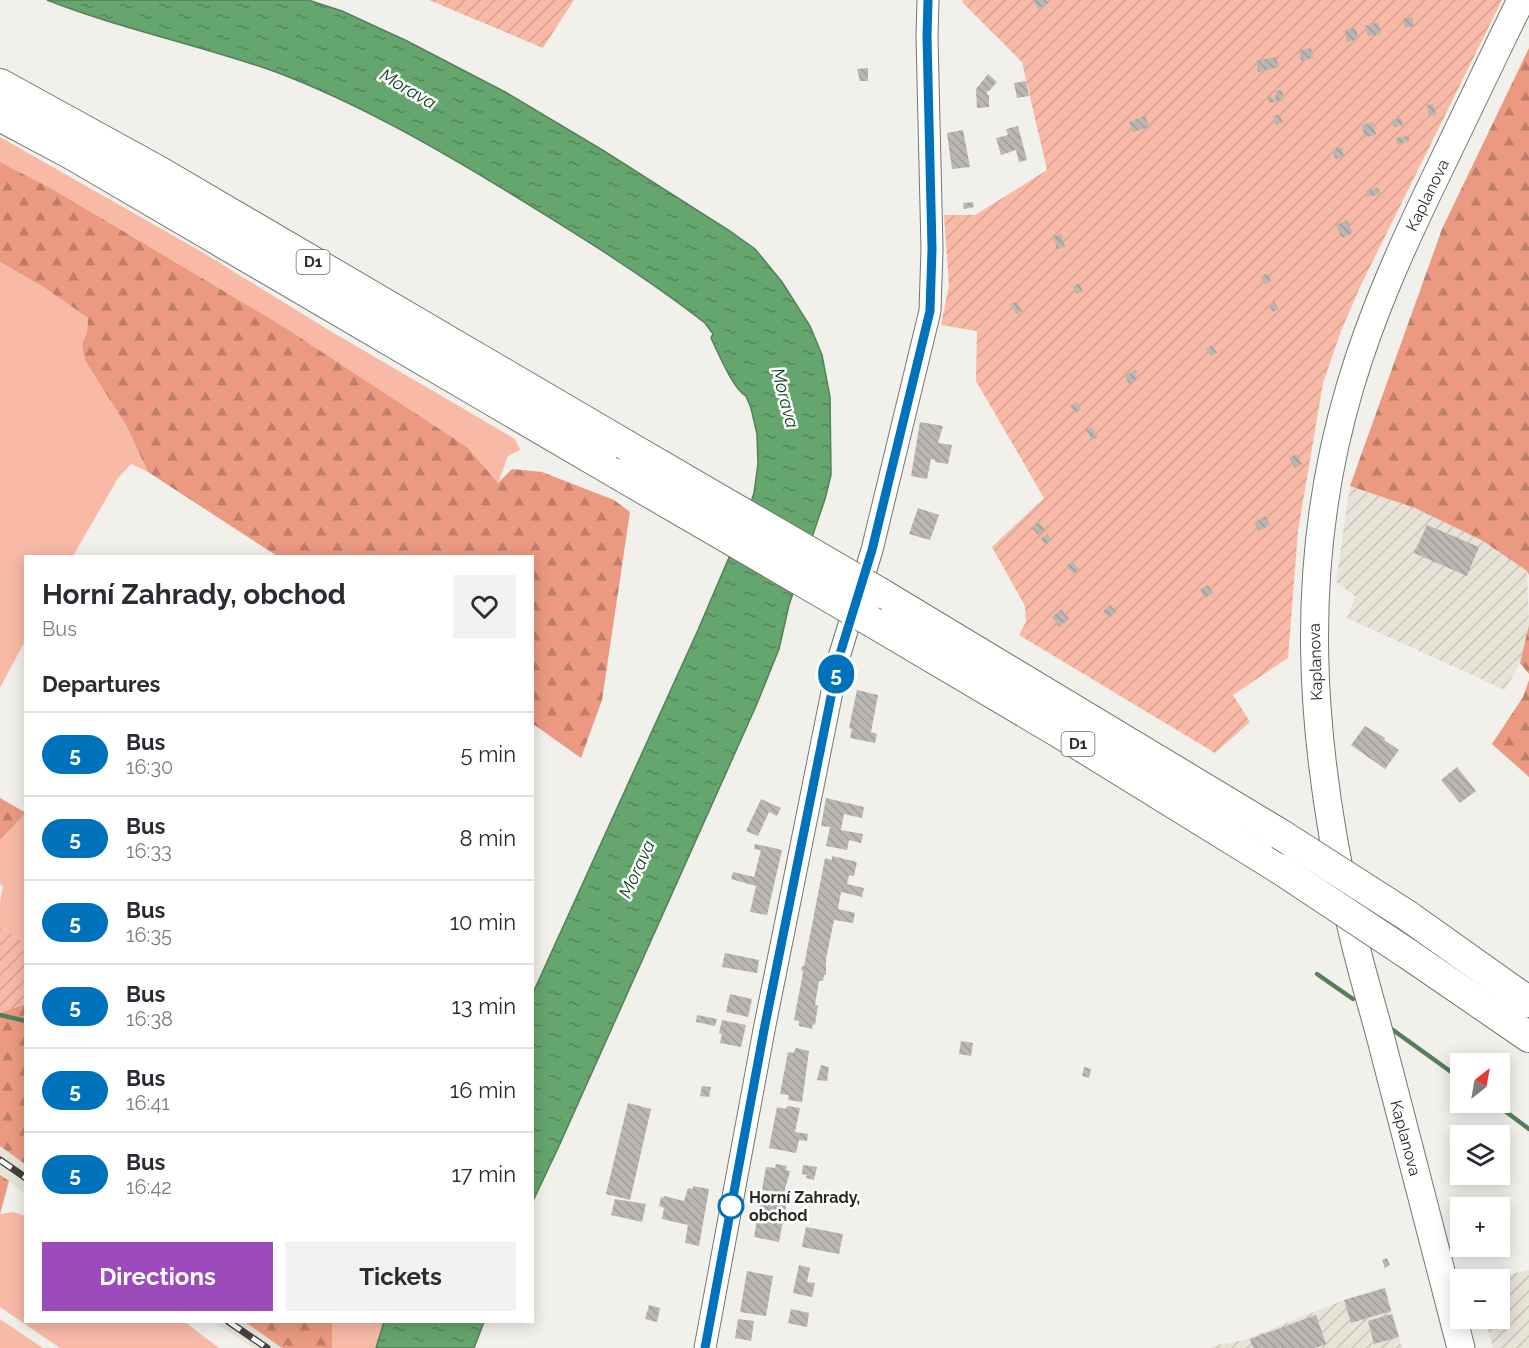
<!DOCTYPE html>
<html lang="en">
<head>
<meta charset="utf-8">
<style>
  body { margin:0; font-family:Raleway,sans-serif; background:#f2f2f3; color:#2b2b33; height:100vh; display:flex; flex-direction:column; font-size:22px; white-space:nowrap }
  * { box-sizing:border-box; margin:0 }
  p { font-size:20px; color:#7c7c81 }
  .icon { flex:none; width:33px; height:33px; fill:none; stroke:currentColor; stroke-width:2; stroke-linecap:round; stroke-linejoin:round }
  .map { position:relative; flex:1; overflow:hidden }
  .sheet { position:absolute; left:24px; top:555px; width:510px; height:768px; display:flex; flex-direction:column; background:#fff; border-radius:0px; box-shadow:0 3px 15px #0003 }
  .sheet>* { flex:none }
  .badge { padding:0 12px; border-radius:20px; font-size:21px; line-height:39px }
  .needle { width:39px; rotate:31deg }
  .buttons { position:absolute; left:1450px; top:1053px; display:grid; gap:12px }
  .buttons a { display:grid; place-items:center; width:60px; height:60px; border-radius:0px; background:#fff; box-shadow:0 3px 15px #0003; font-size:30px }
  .map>.badge { position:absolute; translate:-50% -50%; box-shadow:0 0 0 3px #fff }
  h2 { padding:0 18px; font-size:22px; line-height:54px }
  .round { display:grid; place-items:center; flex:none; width:63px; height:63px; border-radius:0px; background:#f2f2f3 }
  .head { display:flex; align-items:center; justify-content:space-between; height:102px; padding:0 18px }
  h1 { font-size:28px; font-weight:700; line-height:45px }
  .cta { display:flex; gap:12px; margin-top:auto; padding:12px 18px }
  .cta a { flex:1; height:69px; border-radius:0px; background:#9b4bbb; color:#fff; font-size:24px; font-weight:700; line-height:69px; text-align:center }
  .cta a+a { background:#f2f2f3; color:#2b2b33 }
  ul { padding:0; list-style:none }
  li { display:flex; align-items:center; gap:18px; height:84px; padding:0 18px; border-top:2px solid #e1e1e2 }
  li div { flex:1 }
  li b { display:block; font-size:22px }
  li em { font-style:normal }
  li .badge { min-width:66px; font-weight:700; text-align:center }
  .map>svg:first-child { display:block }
</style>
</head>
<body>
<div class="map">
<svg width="1529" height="1348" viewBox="0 0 1529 1348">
  <defs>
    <pattern id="industrial-furrows" width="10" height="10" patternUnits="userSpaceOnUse" patternTransform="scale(1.5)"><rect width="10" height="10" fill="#e7e3d7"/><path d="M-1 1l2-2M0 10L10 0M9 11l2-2" fill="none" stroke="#c6c3b9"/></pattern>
    <pattern id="forest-firs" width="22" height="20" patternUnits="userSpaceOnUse" patternTransform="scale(1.5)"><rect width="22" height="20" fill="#eb9a81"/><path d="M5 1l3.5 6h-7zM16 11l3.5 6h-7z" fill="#be7e6a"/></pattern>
    <pattern id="garden-furrows" width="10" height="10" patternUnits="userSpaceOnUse" patternTransform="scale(1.5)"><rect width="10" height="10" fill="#f8baa7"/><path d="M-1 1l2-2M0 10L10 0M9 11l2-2" fill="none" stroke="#d5a090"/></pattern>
    <pattern id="water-ripples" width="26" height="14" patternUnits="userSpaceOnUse" patternTransform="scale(1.5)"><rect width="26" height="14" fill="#65a56e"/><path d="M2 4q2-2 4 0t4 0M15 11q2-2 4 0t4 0" fill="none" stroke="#53865a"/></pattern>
    <pattern id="building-back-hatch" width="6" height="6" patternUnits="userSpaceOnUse" patternTransform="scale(1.5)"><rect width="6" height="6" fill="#bab6b2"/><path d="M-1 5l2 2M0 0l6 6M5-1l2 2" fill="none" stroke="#a09c99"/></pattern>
  </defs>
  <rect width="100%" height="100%" fill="#f1f0eb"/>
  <g fill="#e7e3d7">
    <path d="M0,1146L25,1164V1193L0,1175Z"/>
    <path d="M214,1322H245L282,1348H253Z"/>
  </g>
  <g fill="url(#industrial-furrows)">
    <path d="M1350,486L1415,508L1483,541L1527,571L1529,625L1520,663L1505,690L1347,618L1355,596L1336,582Z"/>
    <path d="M1529,1270V1348H1493L1485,1319L1500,1318V1280L1488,1279Z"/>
    <path d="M1385,1288L1402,1348H1210L1217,1345L1244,1340L1344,1300Z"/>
  </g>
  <g fill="#f8baa7">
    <path d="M0,137L202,252L332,332L515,439L520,450L508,456L498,483L467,447L281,325L54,190L0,162Z"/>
    <path d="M0,262L45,288L88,318L87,332L82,344L126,425L148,472L131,464L118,478L73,556H26L25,641L0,688Z"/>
    <path d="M25,814V943L0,928V903L3,886L0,884V840Z"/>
    <path d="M13,1212L25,1216L26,1322H185L219,1348H60L0,1307V1214Z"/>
    <path d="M0,1319L43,1348H0Z"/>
    <path d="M332,1322H384L376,1348H332Z"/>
  </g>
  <g fill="url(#forest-firs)">
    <path d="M1529,48V575L1527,571L1483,541L1415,508L1350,486L1442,229Z"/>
    <path d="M0,162L54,190L281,325L467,447L498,483L512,469L542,472L614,500L630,512L602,700L581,758L533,724L532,556H277L148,472L126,425L85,360L82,344L87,332L88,318L45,288L0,262Z"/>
    <path d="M1529,625V674L1520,663Z"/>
    <path d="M1529,680V777L1492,744L1523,697Z"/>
    <path d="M0,798L26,813L0,840Z"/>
    <path d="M25,1004V1164L0,1146V1013Z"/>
    <path d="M0,1175L9,1181L0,1214Z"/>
    <path d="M245,1322H332V1348H282Z"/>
  </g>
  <g fill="url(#garden-furrows)">
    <path d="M429,0H574L543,48Z"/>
    <path d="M963,0H1502L1361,285L1341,331L1323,383L1298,531L1288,658L1233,695L1250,722L1215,753L1019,635L1026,622L1025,606L992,547L1044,498L976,381L977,331L941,325L949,285L944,215H975L1047,170L1022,62L962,2Z"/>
    <path d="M0,928L26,943L25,1004L0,1013Z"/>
  </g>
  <g fill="url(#water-ripples)" stroke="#538059" stroke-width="1.5">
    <path d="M47,0H308L342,11L407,41L507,93L604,151L730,231L755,249L782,282L810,326L822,355L830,397L831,475L825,499L789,605L779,649L756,706L559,1146L533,1201V993L698,630L745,520L754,493L758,464L757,434L751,408L746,396C733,389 718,352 711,338L713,334L705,323C645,276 578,235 513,195C438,149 358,103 276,72C200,45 121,29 47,0Z"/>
    <path d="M384,1322H484L474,1348H376Z"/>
  </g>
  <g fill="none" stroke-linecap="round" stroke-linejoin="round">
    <g stroke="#538059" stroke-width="4.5">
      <path d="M1317,974L1353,999"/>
      <path d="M0,1015L26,1021"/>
      <path d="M1393,1030L1461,1079"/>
      <path d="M1493,1102L1529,1129"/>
    </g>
  </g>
  <g fill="url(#building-back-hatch)">
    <path d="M1033,0H1046L1048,4L1038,9Z"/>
    <path d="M1412,17L1414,26L1405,28L1403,19Z"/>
    <path d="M1378,22L1381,34L1368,36L1365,26Z"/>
    <path d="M1356,28L1358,39L1347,42L1345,30Z"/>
    <path d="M1311,48L1313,58L1301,61L1299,51Z"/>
    <path d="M1276,57L1279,67L1258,72L1256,61Z"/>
    <path d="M868,68V81H860L857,69Z"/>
    <path d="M988,74L997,82L989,91H987V95H989V107L977,108L976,89Z"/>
    <path d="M1026,81L1029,96L1017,98L1014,83Z"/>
    <path d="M1282,90L1284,100L1269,103L1268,97H1272L1273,99H1275L1276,91Z"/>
    <path d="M1433,104L1436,115L1429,116L1427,105Z"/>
    <path d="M1279,114L1283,122L1276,125L1273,116Z"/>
    <path d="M1145,116L1149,127L1133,132L1129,122Z"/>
    <path d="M1401,118L1403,125L1394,127L1392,120Z"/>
    <path d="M1373,122L1376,135L1365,137L1362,125Z"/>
    <path d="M1018,126L1027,160L1019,162L1016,150L1001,155L996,138L1008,135L1006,129Z"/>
    <path d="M963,130L970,167L952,169L947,133Z"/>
    <path d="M1408,136L1409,141L1397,144L1396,138Z"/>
    <path d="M1342,147L1344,157L1335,159L1333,149Z"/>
    <path d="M1378,188L1380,194L1367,197L1366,191Z"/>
    <path d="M973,202L974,207L964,209L963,203Z"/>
    <path d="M1347,220L1353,233L1342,238L1336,225Z"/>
    <path d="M1061,234L1065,247L1057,249L1053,237Z"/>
    <path d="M1267,273L1271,281L1265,284L1261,277Z"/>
    <path d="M1079,283L1083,291L1077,294L1073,287Z"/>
    <path d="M1274,301L1279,309L1273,312L1269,305Z"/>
    <path d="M1016,302L1022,311L1017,314L1010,305Z"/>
    <path d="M1212,345L1217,353L1211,356L1206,349Z"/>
    <path d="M1135,370L1137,372L1135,373L1138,379L1129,384L1125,376Z"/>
    <path d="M1077,402L1081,409L1075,413L1070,406Z"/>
    <path d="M920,422L943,426L938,443L952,445L948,464L935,462V460L931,459L927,479L911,476Z"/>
    <path d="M1092,427L1098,437L1092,440L1086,430Z"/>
    <path d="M1296,454L1302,464L1295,468L1289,458Z"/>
    <path d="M918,508L939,515L930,540L909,534Z"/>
    <path d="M1265,516L1270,525L1259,531L1254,523Z"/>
    <path d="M1039,522L1045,529L1038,535L1032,528Z"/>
    <path d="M1427,525L1479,547L1467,576L1414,553Z"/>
    <path d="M1047,534L1051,540L1046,545L1041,539Z"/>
    <path d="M1072,561L1079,569L1074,574L1066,566Z"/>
    <path d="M1208,585L1213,593L1205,598L1200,590Z"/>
    <path d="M1110,605L1116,612L1109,618L1103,611Z"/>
    <path d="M1061,609L1069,619L1059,627L1052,617Z"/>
    <path d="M857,690L878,695L871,732L877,734L875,743L850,738L852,729L849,728Z"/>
    <path d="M1365,726L1385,738L1384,740L1399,750L1385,769L1351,745Z"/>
    <path d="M1457,767L1476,791L1460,803L1441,780Z"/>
    <path d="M826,798L864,807L862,818L844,814L841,830L863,834L861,843L849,840L847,850L826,846L830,827L821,826Z"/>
    <path d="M761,799L781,808L777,816L769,812L758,836L746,831Z"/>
    <path d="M755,844L782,850L767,915L750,912L756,886L731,879L733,872L754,877L761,850L754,849Z"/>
    <path d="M832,856L857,862L854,876L849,875L847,884L864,888L862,897L841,892L838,909L855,913L853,923L834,920L826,959V975H824L823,981H819L815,1005L818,1006L815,1025L813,1024L812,1029L799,1026V1021L794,1020L802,978L803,971L801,970L802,966H804L825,858L832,860Z"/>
    <path d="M725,953L759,960L757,973L722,967Z"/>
    <path d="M730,994L752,999L748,1017L726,1012Z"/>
    <path d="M697,1015L717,1019L715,1026L696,1022Z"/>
    <path d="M722,1020L746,1025L741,1047L720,1043L722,1034L719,1033Z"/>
    <path d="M961,1041L973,1043L971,1056L959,1054Z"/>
    <path d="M796,1048L809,1051L802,1102L788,1100L789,1095L780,1094L788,1052L793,1053Z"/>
    <path d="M821,1065L829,1067L827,1081L817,1080Z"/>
    <path d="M1084,1067L1091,1069L1089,1078L1082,1076Z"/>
    <path d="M702,1086L711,1087L709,1097L700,1096Z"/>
    <path d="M628,1103L651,1109L630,1200L606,1194Z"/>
    <path d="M787,1106L800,1108L795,1132L808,1134L807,1141L799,1140L796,1153L769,1148L777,1107L786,1109Z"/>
    <path d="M776,1164L787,1166L786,1170L790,1171L784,1193L762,1190L766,1167L775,1168Z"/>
    <path d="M803,1165L817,1167L814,1180L806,1178L807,1175L802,1174Z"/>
    <path d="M693,1186L709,1189L699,1246L685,1243L688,1225L662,1219L664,1208L659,1206L661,1197L663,1198L664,1196L684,1201L688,1188L693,1189Z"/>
    <path d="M761,1197L787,1201L779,1242L754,1237Z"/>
    <path d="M615,1199L646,1204L642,1222L611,1215Z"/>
    <path d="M806,1227L843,1234L839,1254L802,1247Z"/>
    <path d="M1387,1258L1390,1265L1385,1268L1382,1260Z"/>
    <path d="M799,1265L810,1268L807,1282L815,1283L812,1297L793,1293Z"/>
    <path d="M747,1271L773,1276L766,1316L740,1312Z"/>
    <path d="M1385,1288L1391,1311L1351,1323L1344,1300Z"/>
    <path d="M649,1305L660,1308L657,1322L645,1319Z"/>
    <path d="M791,1309L809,1313L807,1327L788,1323Z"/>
    <path d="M1392,1314L1399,1337L1374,1344L1368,1321Z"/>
    <path d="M1316,1315L1326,1344L1315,1348H1253L1250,1339Z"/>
    <path d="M738,1319L754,1321L751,1341L735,1338Z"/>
  </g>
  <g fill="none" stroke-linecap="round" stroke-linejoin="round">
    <defs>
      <path id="minor" d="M705,1348L764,1030L839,657L872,550L930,311L932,249L927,37L928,0"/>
      <path id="major" d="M1461,1348C1435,1248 1409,1147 1383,1047C1372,1004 1358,961 1349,917C1309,737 1297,566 1350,387C1372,312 1404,242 1438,172C1466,114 1493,57 1521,0"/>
      <g id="highway">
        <path d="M0,84L160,172L624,444"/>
        <path d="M0,116L73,155L618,474"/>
        <path d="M880,593L1280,834"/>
        <path d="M874,623L1060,733L1280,869"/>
        <path d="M1408,916L1529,1002"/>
        <path d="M1408,954L1529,1037"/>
      </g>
    </defs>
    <use href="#minor" stroke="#767571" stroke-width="23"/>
    <use href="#major" stroke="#767571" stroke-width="29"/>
    <use href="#highway" stroke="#767571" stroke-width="32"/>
    <use href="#minor" stroke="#fff" stroke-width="21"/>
    <use href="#major" stroke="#fff" stroke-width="27"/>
    <use href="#highway" stroke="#fff" stroke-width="30"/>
    <defs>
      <g id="rail">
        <path d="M0,1160L26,1178"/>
        <path d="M229,1322L267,1348"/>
      </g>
    </defs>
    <use href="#rail" stroke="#41413e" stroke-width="7"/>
    <use href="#rail" stroke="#fff" stroke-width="4.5" stroke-dasharray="14" stroke-linecap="butt"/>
    <defs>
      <g id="highway-bridge">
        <path d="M624,444L880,593"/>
        <path d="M618,474L874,623"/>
        <path d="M1280,834L1408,916"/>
        <path d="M1280,869L1408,954"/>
      </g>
    </defs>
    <use href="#highway-bridge" stroke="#767571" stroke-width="32" stroke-linecap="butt"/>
    <use href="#highway-bridge" stroke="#fff" stroke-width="30"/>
  </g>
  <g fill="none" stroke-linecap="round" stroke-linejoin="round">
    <defs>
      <path id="line" d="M705,1348L764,1030L839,657L872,550L930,311L932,249L927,37L928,0"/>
    </defs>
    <use href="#line" stroke="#fff" stroke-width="14"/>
    <use href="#line" stroke="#0072bc" stroke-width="9"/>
  </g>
  <circle fill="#fff" stroke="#0072bc" stroke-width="3" cx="731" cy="1206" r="12"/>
  <g text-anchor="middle" stroke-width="5" stroke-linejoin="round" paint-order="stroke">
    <g fill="#fff" stroke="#696968" stroke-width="1.5">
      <rect x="296.5" y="250" width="33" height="24" rx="4.5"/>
      <rect x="1061.5" y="732" width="33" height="24" rx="4.5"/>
    </g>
    <g font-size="15" font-weight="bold" fill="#292927">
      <text x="313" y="267">D1</text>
      <text x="1078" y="749">D1</text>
    </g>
    <g font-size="16" fill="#292927" stroke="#fff">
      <text transform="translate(1427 195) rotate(-64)" y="6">Kaplanova</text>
      <text transform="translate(1315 662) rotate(-92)" y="6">Kaplanova</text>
      <text transform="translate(1406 1138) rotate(75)" y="6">Kaplanova</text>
    </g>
    <g font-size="16" font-weight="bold" fill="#292927" stroke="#fff" text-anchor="start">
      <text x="749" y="1203">Horní Zahrady,<tspan x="749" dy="18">obchod</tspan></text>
    </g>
    <g font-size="18" font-style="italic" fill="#15431f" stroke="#fff">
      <text transform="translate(408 89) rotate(30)" y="6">Morava</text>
      <text transform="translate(785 398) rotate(75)" y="6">Morava</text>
      <text transform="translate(637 869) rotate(-65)" y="6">Morava</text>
    </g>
  </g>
</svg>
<div class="buttons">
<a><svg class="needle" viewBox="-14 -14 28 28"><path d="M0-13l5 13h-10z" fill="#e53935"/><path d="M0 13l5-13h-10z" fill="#7c7c81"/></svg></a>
<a><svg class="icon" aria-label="layers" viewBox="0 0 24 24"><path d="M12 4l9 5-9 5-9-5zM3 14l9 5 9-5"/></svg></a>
<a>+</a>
<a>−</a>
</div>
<b class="badge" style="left:836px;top:674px;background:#0072bc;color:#fff">5</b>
<section class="sheet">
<div class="head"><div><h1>Horní Zahrady, obchod</h1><p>Bus</p></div><a class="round"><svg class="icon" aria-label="heart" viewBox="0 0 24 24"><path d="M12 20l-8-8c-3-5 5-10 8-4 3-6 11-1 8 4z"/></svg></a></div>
<h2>Departures</h2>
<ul>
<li><span class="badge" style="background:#0072bc;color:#fff">5</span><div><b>Bus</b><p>16:30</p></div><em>5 min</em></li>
<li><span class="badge" style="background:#0072bc;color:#fff">5</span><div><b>Bus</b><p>16:33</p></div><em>8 min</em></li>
<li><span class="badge" style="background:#0072bc;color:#fff">5</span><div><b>Bus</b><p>16:35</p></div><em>10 min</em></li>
<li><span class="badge" style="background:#0072bc;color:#fff">5</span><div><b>Bus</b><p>16:38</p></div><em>13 min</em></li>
<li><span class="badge" style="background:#0072bc;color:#fff">5</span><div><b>Bus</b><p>16:41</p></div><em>16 min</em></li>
<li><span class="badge" style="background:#0072bc;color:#fff">5</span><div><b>Bus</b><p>16:42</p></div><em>17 min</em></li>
</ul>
<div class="cta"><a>Directions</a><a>Tickets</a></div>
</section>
</div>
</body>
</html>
